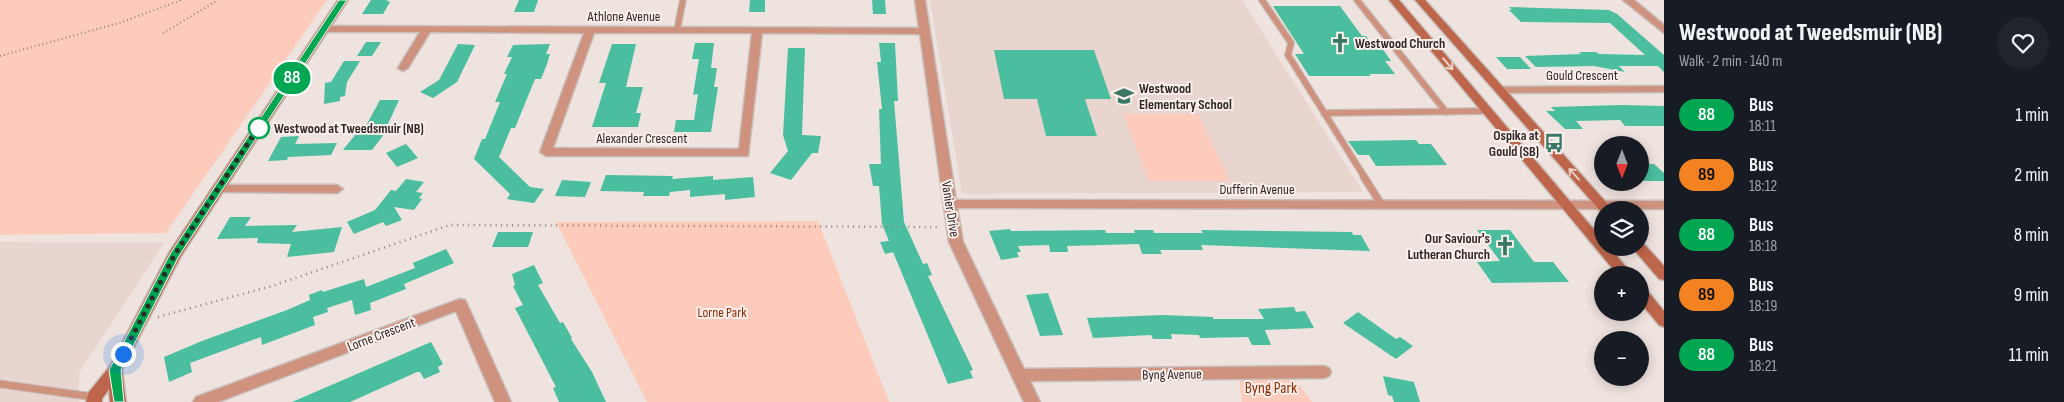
<!DOCTYPE html>
<html lang="en">
<head>
<meta charset="utf-8">
<style>
  body { margin:0; font-family:"Sofia Sans Condensed",sans-serif; background:#20242c; color:#f1f3f6; height:100vh; display:flex; flex-direction:column; font-size:19px; white-space:nowrap }
  * { box-sizing:border-box; margin:0 }
  p { font-size:16px; color:#9ea1a6 }
  .icon { flex:none; width:28px; height:28px; fill:none; stroke:currentColor; stroke-width:2; stroke-linecap:round; stroke-linejoin:round }
  .map { position:relative; flex:1; overflow:hidden }
  .drawer { display:flex; flex-direction:column; background:#171b24; width:400px }
  .drawer>* { flex:none }
  .badge { padding:0 10px; border-radius:16px; font-size:18px; line-height:32px }
  .needle { width:32px; rotate:180deg }
  .fabs { position:absolute; left:1594px; top:136px; display:grid; gap:10px }
  .fabs a { display:grid; place-items:center; width:55px; height:55px; border-radius:50%; background:#171b24; box-shadow:0 2px 12px #0003; font-size:25px }
  .you { position:absolute; width:25px; height:25px; margin:-12px; border:4px solid #fff; border-radius:50%; background:#1a73e8; box-shadow:0 0 0 8px #1a73e833 }
  .map>.badge { position:absolute; translate:-50% -50%; box-shadow:0 0 0 2px #fff }
  .round { display:grid; place-items:center; flex:none; width:52px; height:52px; border-radius:26px; background:#20242c }
  .headline { display:flex; align-items:center; justify-content:space-between; height:85px; padding:0 15px }
  h1 { font-size:24px; font-weight:800; line-height:38px }
  ul { padding:0; list-style:none }
  li { display:flex; align-items:center; gap:15px; height:60px; padding:0 15px }
  li div { flex:1 }
  li b { display:block; font-size:19px }
  li em { font-style:normal }
  li .badge { min-width:55px; font-weight:700; text-align:center }
  main { display:flex; flex:1; min-height:0 }
  .map>svg:first-child { display:block }
</style>
</head>
<body>
<main>
<div class="map">
<svg width="1664" height="402" viewBox="0 0 1664 402">
  <rect width="100%" height="100%" fill="#efe3df"/>
  <g fill="#e9d5cf">
    <path d="M930,0H1242L1363,192L962,194Z"/>
    <path d="M0,242L164,243L79,373V402H0Z"/>
  </g>
  <g fill="#fdcbbb">
    <path d="M0,0H327L166,233L0,235Z"/>
    <path d="M1123,114H1198L1230,181H1149Z"/>
    <path d="M818,221L889,402H647L556,222Z"/>
    <path d="M1238,373H1290L1312,402H1242Z"/>
  </g>
  <g fill="#4abe9e">
    <path d="M371,0H386L390,2L383,14H362Z"/>
    <path d="M519,0H538L534,12H514Z"/>
    <path d="M750,0H765V12H749Z"/>
    <path d="M872,0H885L886,14H873Z"/>
    <path d="M1273,6H1340L1362,36H1366L1375,48H1382L1391,61H1385L1395,74H1369L1371,76H1309L1295,54H1304Z"/>
    <path d="M1509,7L1609,10L1617,14L1664,55V72L1658,66H1619L1625,72L1594,66L1536,67L1525,56L1581,54L1579,52H1596L1599,54L1645,55L1610,23L1521,22L1509,10H1512Z"/>
    <path d="M366,42H381L372,56H357Z"/>
    <path d="M695,43H714L711,68H717L714,87H718L711,132H674L676,120H694L698,94L693,95L699,59H692Z"/>
    <path d="M879,43H895L898,101H894L904,222L923,264L927,263L932,275L928,276L973,370L970,371L973,378L948,384L893,252L885,254L880,242L889,241L882,224L879,186H873L869,164H881L879,109H882L877,62H881Z"/>
    <path d="M458,44L475,45L457,82L433,98L420,92L439,80Z"/>
    <path d="M550,44L546,54H550L547,64L541,79H535L515,128H511L499,157L530,187L544,189L534,203L507,199L510,194L474,159L482,139H485L500,102H495L507,74H504L512,57H507L513,45Z"/>
    <path d="M612,44H636L626,87H643L636,113H641L638,127H592L606,83H599Z"/>
    <path d="M788,48H805L802,135L821,136L818,153H812L791,180L770,173L788,151L783,135Z"/>
    <path d="M994,50H1094L1111,99H1085L1097,136H1046L1037,99H1004Z"/>
    <path d="M1496,57H1520L1531,69H1507Z"/>
    <path d="M344,61H360L347,82L345,96L340,97V101L324,104L325,83L331,82Z"/>
    <path d="M380,100H399L382,137L372,150H343L355,135H361Z"/>
    <path d="M1621,105L1664,106V126H1625L1620,120L1576,121L1583,129H1565L1546,111H1555L1551,107Z"/>
    <path d="M299,136L295,144L337,143L331,155L288,157L287,160L268,161L281,137Z"/>
    <path d="M1416,140L1419,144H1431L1447,165L1376,166L1369,155H1358L1348,141Z"/>
    <path d="M406,144L418,158L397,167L386,153Z"/>
    <path d="M1640,164H1654L1664,173V181H1644L1640,177Z"/>
    <path d="M606,175L673,176L672,179L713,176V180L753,177L755,197L725,200V194L690,197V190L670,192L669,196H643L644,192L600,191Z"/>
    <path d="M406,179L424,182L416,192L423,193L419,198L422,199L414,210L394,207L402,220L386,226L383,222L354,234L347,222L375,210L391,190L396,191Z"/>
    <path d="M562,180L591,182L585,197L555,196Z"/>
    <path d="M230,217H251L245,226L297,225L292,232L342,227L334,252L287,257L291,244L257,243L258,238L217,239Z"/>
    <path d="M1010,229L1011,231L1105,230L1106,233H1135L1134,230H1153L1154,233H1203L1201,230L1352,232L1353,235H1361L1370,251L1201,245L1203,250H1160L1162,254H1142L1139,244L1067,246L1068,252H1050L1049,245L1018,246L1021,252H1017L1019,257L1001,260L989,231Z"/>
    <path d="M1477,230H1510L1534,262H1553L1569,282L1492,283L1477,262L1500,261Z"/>
    <path d="M498,232H533L528,247H492Z"/>
    <path d="M446,249L454,263L404,284L406,289L370,303L371,310L355,315L352,300L327,308L328,312L313,317L315,325L262,345L261,337L190,363L192,372L169,382L164,357L202,341L287,310L310,300L309,295L322,290L323,292L364,279L366,287L415,268L413,263Z"/>
    <path d="M534,265L543,283L538,285L560,323L563,322L572,338L571,339L592,372L606,402H559L553,388L556,387L515,308L523,305L513,286L515,285L512,274Z"/>
    <path d="M1048,293L1063,335L1040,336L1026,295Z"/>
    <path d="M1294,307L1296,312L1305,311L1314,328L1265,330L1271,345H1252L1248,337L1200,338L1199,335L1171,334L1172,339H1153L1151,335L1093,338L1087,318L1163,315L1213,317V319H1264L1258,309Z"/>
    <path d="M1358,312L1396,339L1400,337L1413,346L1396,359L1343,323Z"/>
    <path d="M431,342L443,364L438,367L440,372L424,379L420,372H417L350,402H292Z"/>
    <path d="M1383,376L1414,382L1420,402H1394L1392,396L1388,395Z"/>
  </g>
  <g fill="none" stroke-linecap="round" stroke-linejoin="round">
    <defs>
      <g id="lane-far1">
        <path d="M1262,0L1291,43L1288,55L1365,178"/>
        <path d="M1357,0L1446,112"/>
        <path d="M677,30L683,0"/>
        <path d="M1324,113L1488,111"/>
      </g>
      <g id="lane">
        <path d="M1364,177L1381,204"/>
        <path d="M0,384L94,397"/>
      </g>
      <g id="street">
        <path d="M915,0H925L956,200L1664,201V209L957,208L963,242L1024,369L1324,366L1329,368L1331,372L1329,376L1324,378L1030,381L1040,402H1024L949,242L920,34L762,33L748,156H546L540,152L584,33L430,32L408,68L403,71L398,68L420,32H324L319,29L324,26L919,28ZM594,33H752L739,149L553,148Z"/>
        <path d="M1623,0H1634L1664,25V33Z"/>
        <path d="M1664,86V92L1500,93L1495,90L1500,87Z"/>
        <path d="M218,185H337L343,189L337,193L214,192L212,189Z"/>
        <path d="M460,299L465,300L467,304L511,402H495L456,311L218,402H193L196,397Z"/>
      </g>
      <g id="secondary">
        <path d="M338,0H348L181,256L122,370L126,402H110L109,389L102,399V402H86L89,392L110,366L170,251Z"/>
        <path d="M1389,0H1399L1602,239V248H1610L1633,275H1618Z"/>
        <path d="M1415,0H1425L1613,210H1602V213Z"/>
        <path d="M1640,243L1645,245L1664,266V280L1659,279L1635,251L1633,248H1640Z"/>
        <path d="M1640,287L1645,288L1664,311V327L1659,325L1640,302Z"/>
      </g>
    </defs>
    <use href="#lane-far1" stroke="#c8beba" stroke-width="8"/>
    <use href="#lane" stroke="#c8beba" stroke-width="9"/>
    <use href="#street" stroke="#c8beba" stroke-width="3"/>
    <use href="#secondary" stroke="#c8beba" stroke-width="3"/>
    <g stroke="#8c8381" stroke-width="2" stroke-dasharray="1 3" stroke-linecap="butt">
      <path d="M163,33L218,0"/>
      <path d="M0,56L119,23L182,0"/>
    </g>
    <path stroke="#8c8381" stroke-width="2.5" stroke-dasharray="1 4.5" stroke-linecap="butt" d="M158,317L272,286L450,225L941,227"/>
    <use href="#lane-far1" stroke="#ce927f" stroke-width="5.5"/>
    <use href="#lane" stroke="#ce927f" stroke-width="7"/>
    <use href="#street" fill="#ce927f" fill-rule="evenodd"/>
    <use href="#secondary" fill="#bd664b" fill-rule="evenodd"/>
  </g>
  <defs><path id="oneway-shaft" d="M-6 0H5M1.5-3L5.5 0L1.5 3" fill="none" stroke-width="1.6" stroke-linecap="round" stroke-linejoin="round" transform="scale(1.25)"/></defs>
  <g stroke="#edcec4">
    <use href="#oneway-shaft" transform="translate(1448 64) rotate(50)"/>
    <use href="#oneway-shaft" transform="translate(1574 174) rotate(-132)"/>
  </g>
  <path fill="#00a651" stroke="#fff" d="M339,0H347L179,256L121,370L124,402H114L109,370L170,254Z"/>
  <g fill="none" stroke-linecap="round" stroke-linejoin="round">
    <path stroke="#2e2928" stroke-width="5" stroke-dasharray="0 9" d="M123,354L175,254L260,125L259,128"/>
  </g>
  <defs>
    <symbol id="church-bare" viewBox="-9 -9 18 18"><path d="M-1.2-6h2.4v3.5h3.3v2.4h-3.3V6h-2.4V-.1h-3.3v-2.4h3.3Z" fill="#397865" stroke="#fdf0ec" stroke-width="2.5" paint-order="stroke"/></symbol>
    <symbol id="school-bare" viewBox="-9 -9 18 18"><path d="M0-5L7-2L0 1L-7-2ZM-4 1L0 2.5L4 1V4Q0 6-4 4Z" fill="#397865" stroke="#fdf0ec" stroke-width="2.5" paint-order="stroke"/></symbol>
    <symbol id="bus-bare" viewBox="-9 -9 18 18"><path d="M-5-6H5V4H4V6H2V4H-2V6H-4V4H-5ZM-3.5-4V0h7V-4ZM-3.5 1.2v1.5H-2V1.2ZM2 1.2v1.5H3.5V1.2Z" fill="#397865" stroke="#fdf0ec" stroke-width="2.5" paint-order="stroke"/></symbol>
  </defs>
  <g fill-rule="evenodd">
    <use href="#church-bare" x="1326" y="29" width="28" height="28"/>
    <use href="#school-bare" x="1110" y="82" width="28" height="28"/>
    <use href="#bus-bare" x="1540" y="129" width="28" height="28"/>
    <use href="#church-bare" x="1491" y="232" width="28" height="28"/>
  </g>
  <circle fill="#fff" stroke="#00a651" stroke-width="2.5" cx="259" cy="128" r="10"/>
  <g text-anchor="middle" stroke-width="4" stroke-linejoin="round" paint-order="stroke">
    <g font-size="14" fill="#2e2928" stroke="#fdf0ec">
      <text x="624" y="21">Athlone Avenue</text>
      <text x="1582" y="80">Gould Crescent</text>
      <text x="642" y="143">Alexander Crescent</text>
      <text x="1257" y="194">Dufferin Avenue</text>
      <text transform="translate(951 209) rotate(81)" y="5">Vanier Drive</text>
      <text transform="translate(381 334) rotate(-21)" y="5">Lorne Crescent</text>
      <text transform="translate(1172 374) rotate(-1)" y="5">Byng Avenue</text>
    </g>
    <g font-size="14" font-weight="bold" fill="#2e2928" stroke="#fdf0ec" text-anchor="start">
      <text x="1355" y="48">Westwood Church</text>
      <text x="1139" y="93">Westwood<tspan x="1139" dy="16">Elementary School</tspan></text>
      <text x="1539" y="140" text-anchor="end">Ospika at<tspan x="1539" dy="16">Gould (SB)</tspan></text>
      <text x="1490" y="243" text-anchor="end">Our Saviour's<tspan x="1490" dy="16">Lutheran Church</tspan></text>
    </g>
    <g font-size="14" font-weight="bold" fill="#2e2928" stroke="#fdf0ec" text-anchor="start">
      <text x="274" y="133">Westwood at Tweedsmuir (NB)</text>
    </g>
    <g font-size="14" fill="#932c02" stroke="#fdf0ec">
      <text x="722" y="317">Lorne Park</text>
    </g>
    <g font-size="16" fill="#932c02" stroke="#fdf0ec">
      <text x="1271" y="393">Byng Park</text>
    </g>
  </g>
</svg>
<div class="fabs">
<a><svg class="needle" viewBox="-14 -14 28 28"><path d="M0-13l5 13h-10z" fill="#e53935"/><path d="M0 13l5-13h-10z" fill="#9ea1a6"/></svg></a>
<a><svg class="icon" aria-label="layers" viewBox="0 0 24 24"><path d="M12 4l9 5-9 5-9-5zM3 14l9 5 9-5"/></svg></a>
<a>+</a>
<a>−</a>
</div>
<div class="you" style="left:123px;top:354px"></div>
<b class="badge" style="left:292px;top:78px;background:#00a651;color:#fff">88</b>
</div>
<section class="drawer">
<div class="headline"><div><h1>Westwood at Tweedsmuir (NB)</h1><p>Walk · 2 min · 140 m</p></div><a class="round"><svg class="icon" aria-label="heart" viewBox="0 0 24 24"><path d="M12 20l-8-8c-3-5 5-10 8-4 3-6 11-1 8 4z"/></svg></a></div>
<ul>
<li><span class="badge" style="background:#00a651;color:#fff">88</span><div><b>Bus</b><p>18:11</p></div><em>1 min</em></li>
<li><span class="badge" style="background:#f58220;color:#111">89</span><div><b>Bus</b><p>18:12</p></div><em>2 min</em></li>
<li><span class="badge" style="background:#00a651;color:#fff">88</span><div><b>Bus</b><p>18:18</p></div><em>8 min</em></li>
<li><span class="badge" style="background:#f58220;color:#111">89</span><div><b>Bus</b><p>18:19</p></div><em>9 min</em></li>
<li><span class="badge" style="background:#00a651;color:#fff">88</span><div><b>Bus</b><p>18:21</p></div><em>11 min</em></li>
</ul>
</section>
</main>
</body>
</html>
